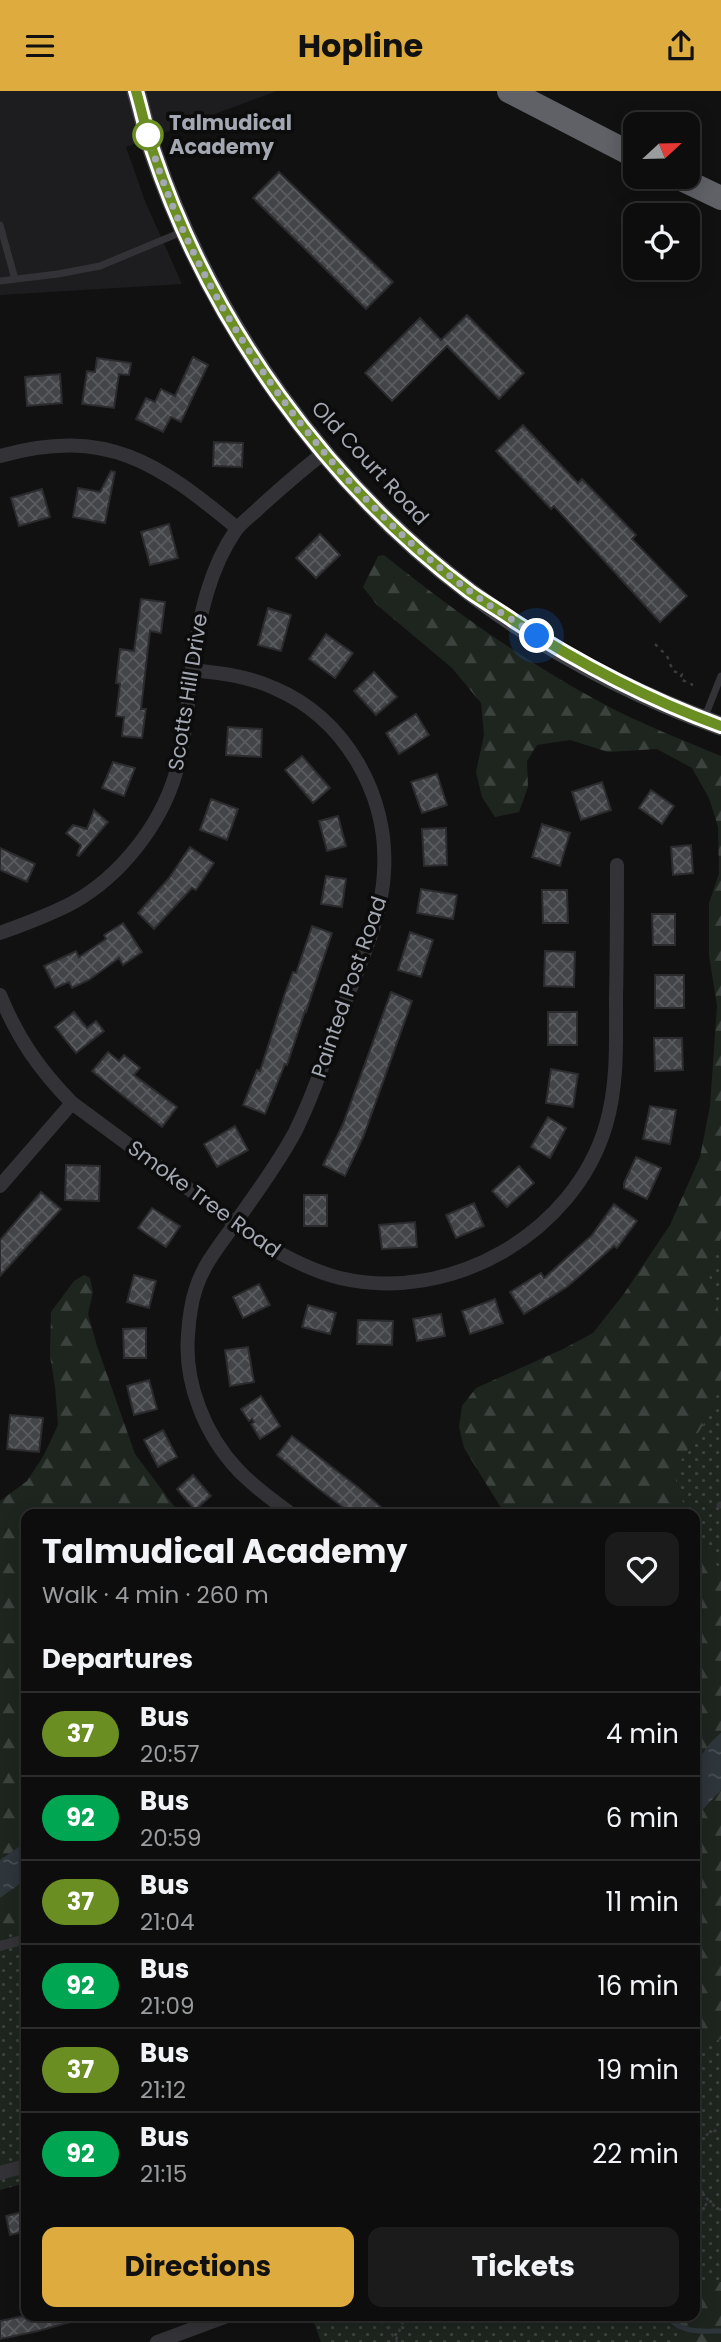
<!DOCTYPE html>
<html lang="en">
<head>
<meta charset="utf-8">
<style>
  body { margin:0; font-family:Poppins,sans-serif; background:#1b1b1c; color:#f1f3f6; height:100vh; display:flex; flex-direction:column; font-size:26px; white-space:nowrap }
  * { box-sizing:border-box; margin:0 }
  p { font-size:23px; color:#9a9c9e }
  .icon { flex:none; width:38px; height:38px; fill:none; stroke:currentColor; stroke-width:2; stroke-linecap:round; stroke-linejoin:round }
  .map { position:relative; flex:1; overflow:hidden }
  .panel { position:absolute; left:21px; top:1418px; width:679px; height:812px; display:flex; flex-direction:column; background:#0d0d0e; border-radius:14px; box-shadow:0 4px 18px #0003,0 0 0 2px #2d2d2e }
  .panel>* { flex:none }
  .badge { padding:0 14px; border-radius:23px; font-size:24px; line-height:46px }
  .needle { width:46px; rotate:68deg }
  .tools { position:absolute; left:623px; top:21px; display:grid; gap:14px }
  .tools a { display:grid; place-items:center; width:77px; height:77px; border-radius:14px; background:#0d0d0e; box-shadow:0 4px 18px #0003,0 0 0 2px #2d2d2e; font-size:35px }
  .you { position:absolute; width:35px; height:35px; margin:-18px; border:5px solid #fff; border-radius:50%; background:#1a73e8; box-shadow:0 0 0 10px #1a73e833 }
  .map>.badge { position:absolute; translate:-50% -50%; box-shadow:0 0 0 4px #fff }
  h2 { padding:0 21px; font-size:26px; line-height:63px }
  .round { display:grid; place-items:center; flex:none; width:74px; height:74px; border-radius:14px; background:#1b1b1c }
  .summary { display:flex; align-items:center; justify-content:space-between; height:119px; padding:0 21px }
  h1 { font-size:33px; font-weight:700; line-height:52px }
  .button { display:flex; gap:14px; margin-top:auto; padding:14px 21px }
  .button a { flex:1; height:80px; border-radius:14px; background:#ddab3e; color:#111; font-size:28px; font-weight:700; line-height:80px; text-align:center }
  .button a+a { background:#1b1b1c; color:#f1f3f6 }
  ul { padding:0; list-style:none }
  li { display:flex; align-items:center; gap:21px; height:84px; padding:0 21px; border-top:2px solid #2d2d2e }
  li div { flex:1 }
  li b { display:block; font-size:26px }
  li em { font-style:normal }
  li .badge { min-width:77px; font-weight:700; text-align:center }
  header { display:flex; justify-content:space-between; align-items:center; height:91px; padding:0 21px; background:#ddab3e; color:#111; font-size:32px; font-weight:700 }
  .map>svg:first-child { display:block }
</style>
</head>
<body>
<header><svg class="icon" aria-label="menu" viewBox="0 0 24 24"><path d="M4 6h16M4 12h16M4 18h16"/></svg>Hopline<svg class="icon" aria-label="share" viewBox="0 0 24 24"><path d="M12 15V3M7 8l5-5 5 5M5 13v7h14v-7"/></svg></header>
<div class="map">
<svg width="721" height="2251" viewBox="0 0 721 2251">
  <defs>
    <pattern id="grass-dots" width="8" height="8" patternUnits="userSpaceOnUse" patternTransform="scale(1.75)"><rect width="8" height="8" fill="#1e251f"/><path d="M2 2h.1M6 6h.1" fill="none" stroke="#3c423d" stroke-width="1.8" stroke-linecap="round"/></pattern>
    <pattern id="forest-firs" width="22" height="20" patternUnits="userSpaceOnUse" patternTransform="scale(1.75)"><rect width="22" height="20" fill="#1e251f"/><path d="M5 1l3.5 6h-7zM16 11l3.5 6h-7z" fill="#3c423d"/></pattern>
    <pattern id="water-ripples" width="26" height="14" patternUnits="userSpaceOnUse" patternTransform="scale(1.75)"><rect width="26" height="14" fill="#2e353b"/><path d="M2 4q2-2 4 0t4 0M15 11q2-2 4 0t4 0" fill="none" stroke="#494f55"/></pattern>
    <pattern id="building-cross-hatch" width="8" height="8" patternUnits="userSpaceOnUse" patternTransform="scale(1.75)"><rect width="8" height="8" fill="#434448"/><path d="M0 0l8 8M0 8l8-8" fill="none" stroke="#5b5c60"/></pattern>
  </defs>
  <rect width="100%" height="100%" fill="#111112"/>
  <path fill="#1d1d1f" d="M0,0H277L126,56L145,110L182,193L0,204Z"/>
  <g fill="url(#grass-dots)">
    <path d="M721,939V2251H321L311,2224H695V1423H573L715,1080Z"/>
    <path d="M0,1481L26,1495V2092L0,2099Z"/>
  </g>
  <g fill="url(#forest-firs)">
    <path d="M384,464C452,519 523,569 600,611C639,632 680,648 721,665V1147L709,1184L721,1229V1288L713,1318L677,1376L676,1395L688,1423H505L464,1357L459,1336L462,1315L476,1297L563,1258L593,1242L623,1204L670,1134L700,1066L710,1015L717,915L709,864V812L719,783L718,736L709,707L692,677L657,658L608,661L570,649L537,654L527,670L528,696L519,721L495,726L482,706L476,681L484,644L481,612L452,577L377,514L363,496L378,465Z"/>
    <path d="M84,1184L90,1187L93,1201L88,1223L97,1255L135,1363L180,1423H26V1751L0,1769V1410L27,1390L44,1364L58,1334L55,1295L50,1265L51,1221L74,1190Z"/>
    <path d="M695,1435L721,1482V1642L710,1651L695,1678Z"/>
    <path d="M721,1699V1948L695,1958V1727Z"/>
    <path d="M26,1788V1837L0,1844V1807Z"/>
    <path d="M701,2191H721V2251H679L680,2224H695V2200Z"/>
  </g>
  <g fill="url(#water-ripples)">
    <path d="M721,1642V1699L695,1727C695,1691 690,1667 721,1642Z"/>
    <path d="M26,1751V1788L0,1807V1769Z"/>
  </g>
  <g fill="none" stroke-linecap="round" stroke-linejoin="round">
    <path stroke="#2e353b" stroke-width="5" d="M668,2224C677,2243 703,2240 721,2240"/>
  </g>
  <g fill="url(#building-cross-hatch)" stroke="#2b2b2e" stroke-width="2">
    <path d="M279,81L393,191L366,218L253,107Z"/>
    <path d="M467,224L524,282L499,308L447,255L392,310L365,282L420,227L441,249Z"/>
    <path d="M193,266L208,274L181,331L171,326L163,341L136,328L146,307L155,311L161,298L175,305Z"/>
    <path d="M97,267L131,272L129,284L119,283L114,317L82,313L87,280L95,281Z"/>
    <path d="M60,283L62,312L27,315L25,286Z"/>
    <path d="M523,334L578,392L582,388L636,444L632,448L687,505L660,531L554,415L551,418L496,360Z"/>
    <path d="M214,351L243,352L242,376L213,375Z"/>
    <path d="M111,380L115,381L105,432L73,426L78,397L100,401Z"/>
    <path d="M42,398L50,426L19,435L11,407Z"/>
    <path d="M169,433L178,467L150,474L141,441Z"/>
    <path d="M320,443L340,464L316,487L296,467Z"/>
    <path d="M141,508L165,511L161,542L150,540L141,618H146L142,647L122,645L124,626L116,625L120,593L116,592L120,558L134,560Z"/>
    <path d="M268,517L291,524L281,560L258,554Z"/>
    <path d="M326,543L353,562L335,587L309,568Z"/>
    <path d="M374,581L397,606L376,624L354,600Z"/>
    <path d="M416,623L429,644L399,663L386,642Z"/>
    <path d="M228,636L262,638L261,666L226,664Z"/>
    <path d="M302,665L330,697L313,712L285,679Z"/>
    <path d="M113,671L135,677L124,705L102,697Z"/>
    <path d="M437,683L447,714L422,722L411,691Z"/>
    <path d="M602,691L611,719L581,729L572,701Z"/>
    <path d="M651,699L674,715L662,733L639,717Z"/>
    <path d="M211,708L238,718L227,749L200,739Z"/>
    <path d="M94,719L108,731L79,765L77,764L81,754L66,742L73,734L87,738Z"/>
    <path d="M338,725L346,755L327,760L319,730Z"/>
    <path d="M542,733L570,742L560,775L532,766Z"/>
    <path d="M446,737L447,774L424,775L422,738Z"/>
    <path d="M691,754L693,782L673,784L671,756Z"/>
    <path d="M190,756L214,772L196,799L192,797L154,838L138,822L169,787Z"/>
    <path d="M0,757L35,773L27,791L0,779Z"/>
    <path d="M326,785L346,788L342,816L321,813Z"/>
    <path d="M421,798L457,804L453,828L417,822Z"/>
    <path d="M542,799H567L568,832H543Z"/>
    <path d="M652,823H675V854H653Z"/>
    <path d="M123,832L142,861L123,874L119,867L89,889L72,897L69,891L55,897L44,875L76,860L79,866L106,848L104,844Z"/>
    <path d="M312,835L332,842L306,921L305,920L287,974L285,973L265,1023L243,1014L257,979L260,980L285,902L293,881L296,882Z"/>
    <path d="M410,841L433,849L421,886L398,879Z"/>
    <path d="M545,860L575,861L574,896L544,895Z"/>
    <rect x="655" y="884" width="29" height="33"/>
    <path d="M391,901L412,910L364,1044L345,1085L323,1074L343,1033Z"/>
    <path d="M74,921L87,937L96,930L104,940L76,962L55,936Z"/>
    <rect x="548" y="921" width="29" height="33"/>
    <path d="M654,947H682L683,979L655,980Z"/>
    <path d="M108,961L119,970L124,964L140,977L134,984L177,1016L162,1036L92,980Z"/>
    <path d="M551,978L578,983L573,1016L546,1012Z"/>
    <path d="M650,1015L676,1019L670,1053L643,1048Z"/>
    <path d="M548,1026L566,1037L550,1067L531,1056Z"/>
    <path d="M235,1035L248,1059L217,1076L204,1053Z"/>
    <path d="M636,1066L661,1077L647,1108L624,1097V1092Z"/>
    <path d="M66,1074L100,1075L99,1110L65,1109Z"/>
    <path d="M519,1075L534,1092L507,1116L492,1100Z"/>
    <path d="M41,1101L61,1118L0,1185V1149Z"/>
    <rect x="304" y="1104" width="23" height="31"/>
    <path d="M474,1112L484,1135L456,1147L446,1124Z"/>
    <path d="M614,1113L637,1130L617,1157L614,1155L567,1196L524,1223L510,1201L541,1182L544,1187L592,1144Z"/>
    <path d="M152,1117L180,1135L166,1156L138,1137Z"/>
    <path d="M415,1131L417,1156L382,1158L379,1134Z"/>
    <path d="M134,1184L156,1190L149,1217L127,1211Z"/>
    <path d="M259,1193L270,1214L243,1227L233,1206Z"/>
    <path d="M495,1208L503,1232L470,1243L462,1220Z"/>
    <path d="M308,1214L336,1222L330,1243L302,1236Z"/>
    <path d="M441,1223L445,1245L417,1250L413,1228Z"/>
    <path d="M358,1229L393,1230L392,1254L357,1253Z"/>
    <path d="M146,1237V1267H124L123,1238Z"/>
    <path d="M248,1256L254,1291L230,1295L225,1259Z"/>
    <path d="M149,1289L157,1318L134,1324L127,1295Z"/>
    <path d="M261,1305L280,1335L260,1348L251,1333L254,1331L252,1328L249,1330L241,1318Z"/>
    <path d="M10,1324L43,1327L39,1361L7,1358Z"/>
    <path d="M163,1339L177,1366L158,1376L144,1349Z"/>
    <path d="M292,1345L359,1397L389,1423H352L316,1396L277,1364Z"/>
    <path d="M193,1384L211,1405L195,1419L177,1398Z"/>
    <path d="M26,2120V2140L10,2144L6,2125Z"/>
    <path d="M28,2224H80L81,2228L38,2240L0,2248V2230Z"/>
  </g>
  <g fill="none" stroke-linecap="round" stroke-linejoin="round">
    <g stroke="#393a3e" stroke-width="2.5" stroke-dasharray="3.5 5" stroke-linecap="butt">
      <path d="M655,553L667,565L673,580L682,583L680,588L693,594"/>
      <path d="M695,2057L702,2046L721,2037"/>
      <path d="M695,2084C700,2099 707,2112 721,2119"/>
      <path d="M695,2129L707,2112"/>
      <path d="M374,2224L388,2237L397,2251"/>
      <path d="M396,2249L401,2235L407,2224"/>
    </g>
    <g stroke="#333337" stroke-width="7">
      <path d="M0,134L15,188"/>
      <path d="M0,190L58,183L100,175L184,140"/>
      <path d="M704,628L721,585"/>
      <path d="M720,1414H721"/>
    </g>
    <path stroke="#333337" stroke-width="10" d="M0,1855L26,1848"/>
    <g stroke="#333337" stroke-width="14">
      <path d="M0,365C107,335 158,372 237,437"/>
      <path d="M192,579C220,582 248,585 274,597C345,627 389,704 384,781C382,828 359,874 343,917C328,958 315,1001 295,1041C277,1075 253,1106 231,1138C218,1156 203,1175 196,1197C191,1212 189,1228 188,1244C184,1292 205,1344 238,1379C254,1396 273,1409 291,1423"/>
      <path d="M0,842C25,833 50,824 74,811C120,785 159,736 175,685C186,648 188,608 193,569C200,524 209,478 236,439C242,431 252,424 259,417C280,398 301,379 324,362"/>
      <path d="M0,904C18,948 39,978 72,1012L262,1152C287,1167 312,1180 340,1187C450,1213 574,1143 606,1034C618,993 616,950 616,907C617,863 617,818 617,774"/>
      <path d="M0,1095L72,1012"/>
      <path d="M0,2082L26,2075"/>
      <path d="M157,2251L230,2224"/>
    </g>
    <path stroke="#414247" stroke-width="19" d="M136,0C142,20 146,41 153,61C211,231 326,393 470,501C546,558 632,603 721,635"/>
    <g stroke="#5f6167" stroke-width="24">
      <path d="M509,0L635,65"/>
      <path d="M677,86L721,107"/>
    </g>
  </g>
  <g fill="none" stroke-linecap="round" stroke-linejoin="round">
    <defs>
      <path id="line" d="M136,0C142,20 146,41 153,61C210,231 326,393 470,501C484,511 500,520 514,530C580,573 647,608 721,635"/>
    </defs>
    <use href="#line" stroke="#fff" stroke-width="16"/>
    <use href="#line" stroke="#6b8e23" stroke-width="10"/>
    <path stroke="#a4a8b2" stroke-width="7" stroke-dasharray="0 12.6" d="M148,44C196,213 329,397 471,501C492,517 515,530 537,545"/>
  </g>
  <circle fill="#fff" stroke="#6b8e23" stroke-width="3.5" cx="148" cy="44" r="14"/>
  <g text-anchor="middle" stroke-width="7" stroke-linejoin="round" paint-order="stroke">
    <g font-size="21" font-weight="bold" fill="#a4a8b2" stroke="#0c0c0d" text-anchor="start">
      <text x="169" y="39">Talmudical<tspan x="169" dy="24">Academy</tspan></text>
    </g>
    <g font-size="21" fill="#a4a8b2" stroke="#0c0c0d">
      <text transform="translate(370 372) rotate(47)" y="7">Old Court Road</text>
      <text transform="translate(188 601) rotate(-81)" y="7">Scotts Hill Drive</text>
      <text transform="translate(349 896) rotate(-71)" y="7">Painted Post Road</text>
      <text transform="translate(204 1108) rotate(36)" y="7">Smoke Tree Road</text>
    </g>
  </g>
</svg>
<div class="tools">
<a><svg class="needle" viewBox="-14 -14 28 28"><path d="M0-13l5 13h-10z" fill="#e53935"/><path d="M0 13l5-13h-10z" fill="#9a9c9e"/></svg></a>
<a><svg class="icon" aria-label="locate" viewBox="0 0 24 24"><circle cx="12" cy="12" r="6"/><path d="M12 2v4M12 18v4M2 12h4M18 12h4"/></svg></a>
</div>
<div class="you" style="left:537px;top:545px"></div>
<section class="panel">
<div class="summary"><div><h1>Talmudical Academy</h1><p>Walk · 4 min · 260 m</p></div><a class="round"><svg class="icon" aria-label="heart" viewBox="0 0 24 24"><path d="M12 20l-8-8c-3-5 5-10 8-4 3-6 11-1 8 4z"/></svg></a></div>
<h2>Departures</h2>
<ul>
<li><span class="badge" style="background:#6b8e23;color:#fff">37</span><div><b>Bus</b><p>20:57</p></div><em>4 min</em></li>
<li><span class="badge" style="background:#00a651;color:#fff">92</span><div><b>Bus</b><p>20:59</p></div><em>6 min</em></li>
<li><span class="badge" style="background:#6b8e23;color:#fff">37</span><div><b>Bus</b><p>21:04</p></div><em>11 min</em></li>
<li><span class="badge" style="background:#00a651;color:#fff">92</span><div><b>Bus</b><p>21:09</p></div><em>16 min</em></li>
<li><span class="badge" style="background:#6b8e23;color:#fff">37</span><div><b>Bus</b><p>21:12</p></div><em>19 min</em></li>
<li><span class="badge" style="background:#00a651;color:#fff">92</span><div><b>Bus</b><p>21:15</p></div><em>22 min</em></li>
</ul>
<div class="button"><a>Directions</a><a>Tickets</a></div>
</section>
</div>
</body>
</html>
